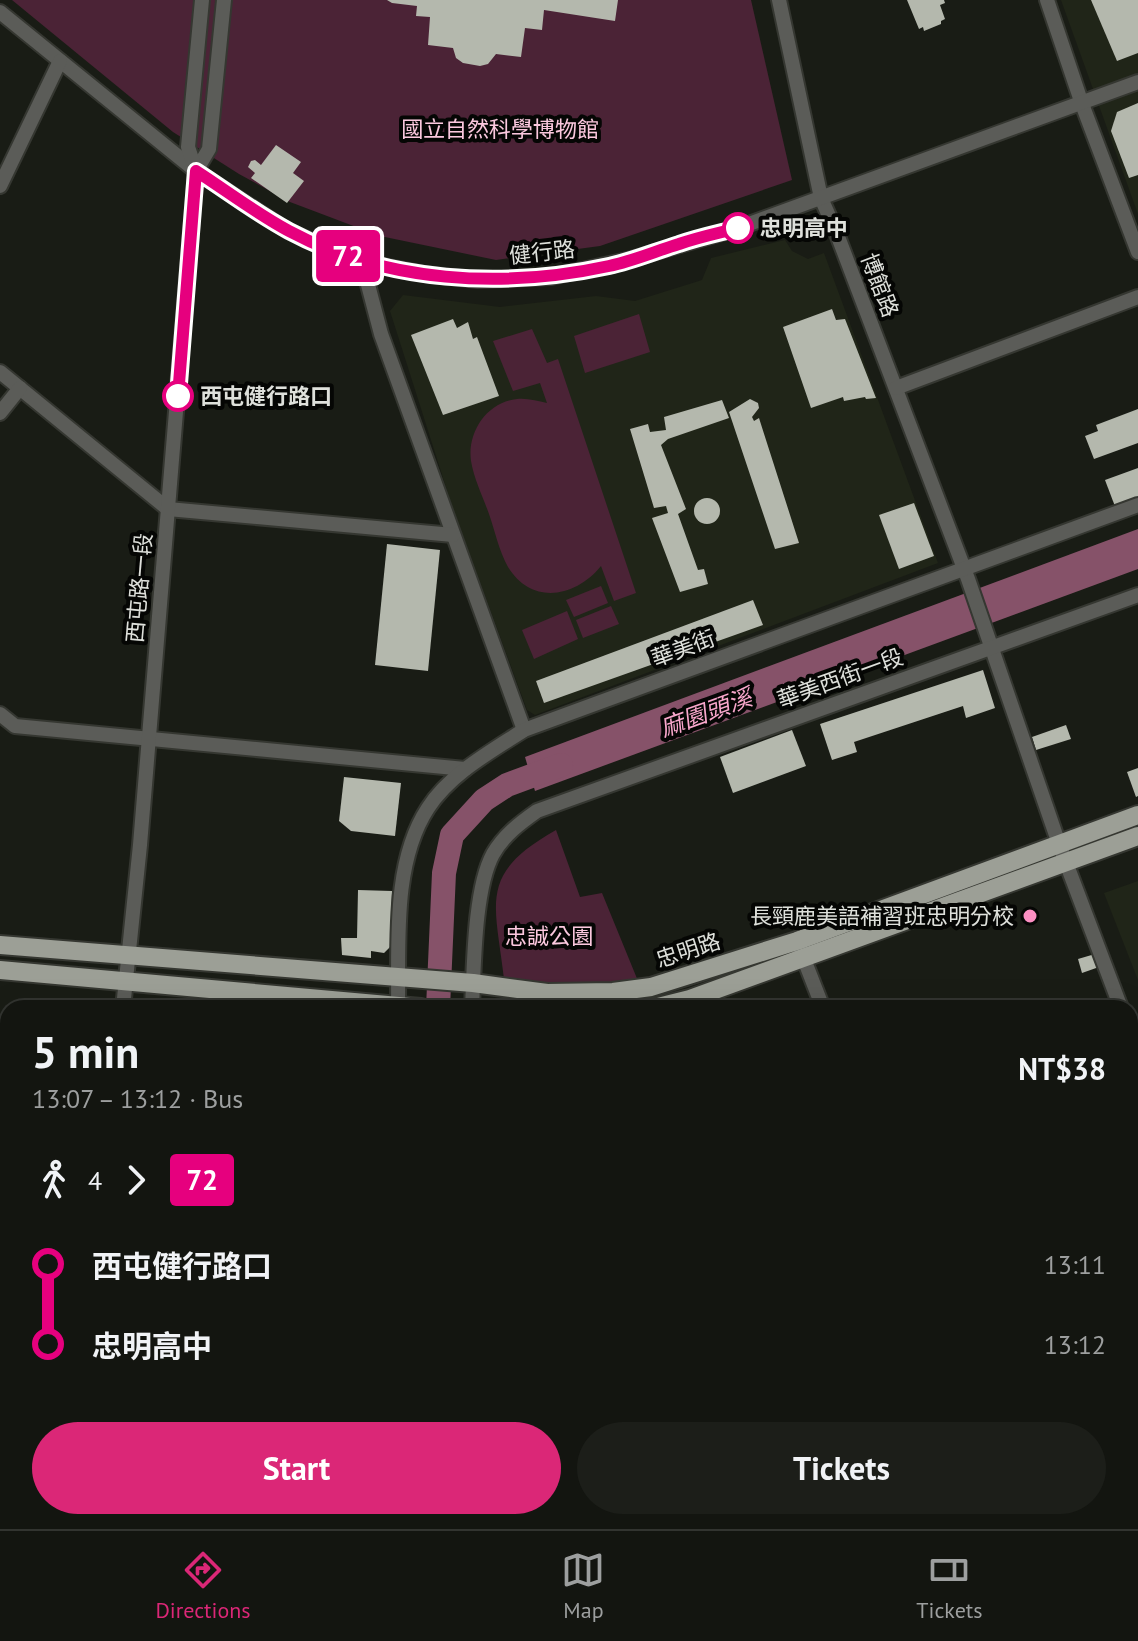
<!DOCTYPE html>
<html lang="en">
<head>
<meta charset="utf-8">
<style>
  body { margin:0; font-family:"PT Sans","Noto Sans TC",sans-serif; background:#1c1e19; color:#f1f3f6; height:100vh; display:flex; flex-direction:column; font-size:30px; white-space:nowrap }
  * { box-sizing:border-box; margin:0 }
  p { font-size:26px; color:#9d9f9f }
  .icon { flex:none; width:44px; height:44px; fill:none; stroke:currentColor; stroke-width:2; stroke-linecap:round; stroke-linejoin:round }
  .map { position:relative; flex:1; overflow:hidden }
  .details { position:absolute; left:0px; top:1000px; width:1138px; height:530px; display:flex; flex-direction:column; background:#131510; border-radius:24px 24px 0 0; box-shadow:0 8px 32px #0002,0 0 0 2px #323430 }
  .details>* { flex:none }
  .badge { padding:0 16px; border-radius:6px; font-size:28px; line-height:52px }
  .map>.badge { position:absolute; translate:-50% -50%; box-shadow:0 0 0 4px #fff }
  .legs { display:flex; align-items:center; gap:12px; height:88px; padding:0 32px; font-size:26px }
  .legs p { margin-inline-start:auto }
  .summary { display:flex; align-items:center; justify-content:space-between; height:136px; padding:0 32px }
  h1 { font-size:44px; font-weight:700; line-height:60px }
  .cta { display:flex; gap:16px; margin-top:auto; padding:16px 32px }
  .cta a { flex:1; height:92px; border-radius:48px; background:#db2777; color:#fff; font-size:32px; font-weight:700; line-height:92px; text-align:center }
  .cta a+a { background:#1c1e19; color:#f1f3f6 }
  ul { padding:0 32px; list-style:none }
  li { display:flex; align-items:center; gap:28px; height:80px; font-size:30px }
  li i { display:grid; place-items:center; width:12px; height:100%; margin:0 10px; background:currentColor }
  li i::after { content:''; width:20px; height:20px; margin:-10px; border:6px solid; border-radius:50%; background:#131510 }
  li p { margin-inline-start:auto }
  li:first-child i { background:linear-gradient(#0000 50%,currentColor 0) }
  li:last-child i { background:linear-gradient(currentColor 50%,#0000 0) }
  .tabs { display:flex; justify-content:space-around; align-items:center; height:112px; border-top:2px solid #323430; background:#131510; font-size:22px; color:#9d9f9f }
  .tabs a { display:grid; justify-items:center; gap:4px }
  .tabs .on { color:#db2777 }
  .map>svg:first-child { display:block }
</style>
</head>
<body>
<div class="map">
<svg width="1138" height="1529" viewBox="0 0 1138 1529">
  <rect width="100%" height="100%" fill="#191c15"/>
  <g fill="#202518">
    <path d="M1061,0H1138V214Z"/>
    <path d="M785,240L792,251L808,259L824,253L938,563L535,715L527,710L451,503L390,311L403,295L500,307L596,296L635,301L702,280L711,258Z"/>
    <path d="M1138,881V980L1104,893Z"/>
    <path d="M0,1045L8,1046V1216L0,1219Z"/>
  </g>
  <g fill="#4b2336">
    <path d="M12,0H751L792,180L600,246L496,260L380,236L290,202L239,174L173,132Z"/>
    <path d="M639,314L650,352L585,373L574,336Z"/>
    <path d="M532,329L547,363L558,359L636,593L614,601L601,566C576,597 532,606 508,567C499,551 495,531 489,514C483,497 474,479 471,461C467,432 487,402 517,399C528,398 537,401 547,403L540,383L513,391L493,341Z"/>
    <path d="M601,586L608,603L574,617L566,600Z"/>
    <path d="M611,606L619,624L583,638L576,620Z"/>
    <path d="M567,611L578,639L534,659L522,630Z"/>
    <path d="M556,830L580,897L602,893L638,981L575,987L504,979C495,901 478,874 556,830Z"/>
    <path d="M436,1522H513L512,1529H435Z"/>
  </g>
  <path fill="#865269" d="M1138,529V569L535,791L525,757Z"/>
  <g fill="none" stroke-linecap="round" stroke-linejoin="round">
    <g stroke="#865269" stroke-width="24">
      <path d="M438,1008L444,873L452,835L484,800L507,785L561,765"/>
      <path d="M0,1297L8,1295"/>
    </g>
  </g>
  <g fill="#b4b8ad">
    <path d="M387,0H618L615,21L544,10L542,30L525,28L521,57L496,54L488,64L480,66L463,63L456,58L453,48L428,45L430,17L416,16L417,6L392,3Z"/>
    <path d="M907,0H944L945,3L940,5L945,19L941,21V24L924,31L923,27L919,29Z"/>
    <path d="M1091,0H1138V53L1117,61Z"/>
    <path d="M1138,103V175L1129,178L1111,131L1117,112Z"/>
    <path d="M276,145L301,162L293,173L304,181L287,203L251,178L255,173L248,167L251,161L255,160L261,165Z"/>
    <path d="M832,309L836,320L845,319L876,398L866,399L865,397L844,401L843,397L811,408L783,327Z"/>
    <path d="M453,319L457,328L468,322L473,339L477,337L499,396L443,415L411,335Z"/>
    <path d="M750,399L758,403L759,408L752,417L754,421L759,418L799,543L775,549L729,412Z"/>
    <path d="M722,400L729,418L668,439L661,445L686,509L678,514L698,570L704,569L708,584L680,592L652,518L668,513L666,506L654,508L630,429L648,424L650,432L666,430L664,417Z"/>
    <path d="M1138,409V443L1094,459L1085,436L1098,431L1096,425Z"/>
    <path d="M1138,468V500L1116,509L1105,480Z"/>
    <circle cx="707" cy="511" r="13"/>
    <path d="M914,503L934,556L899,569L879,515Z"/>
    <path d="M387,544L440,550L428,671L375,665Z"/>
    <path d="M753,600L763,625L544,703L536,681Z"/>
    <path d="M983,670L995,708L966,718L963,706L854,742L857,752L832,760L820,724Z"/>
    <path d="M1066,725L1071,739L1036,750L1032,737Z"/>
    <path d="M792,730L806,766L733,793L720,757Z"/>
    <path d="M1138,768V796L1136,797L1127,772Z"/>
    <path d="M344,777L401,783L395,836L351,831L339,821Z"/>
    <path d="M358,890L392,891L390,947L384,953L371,951V958L342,955L341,938H357Z"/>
    <path d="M1095,954L1099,967L1082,973L1078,959Z"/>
    <path d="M8,1336V1357L0,1359V1338Z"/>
    <path d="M0,1374L8,1375V1398L0,1397Z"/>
    <path d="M0,1436L8,1437V1466L0,1465Z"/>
    <path d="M2,1468L8,1469V1513L0,1512Z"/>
    <path d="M155,1522H200L205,1529H159Z"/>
    <path d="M257,1522H283L272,1529H261Z"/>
    <path d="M318,1522H340L345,1529H317L315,1525Z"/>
    <path d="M395,1522H416V1529H394Z"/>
    <path d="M611,1522H631L629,1529H610Z"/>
    <path d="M645,1522H690V1527L646,1529Z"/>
    <path d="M697,1522H717L700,1529Z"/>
  </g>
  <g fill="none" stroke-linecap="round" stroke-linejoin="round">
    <defs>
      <g id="minor">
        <path d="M779,0L821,198L837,234L968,579L1059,844L1121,1008"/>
        <path d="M1047,0L1082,104L1138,252"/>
        <path d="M0,12L196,171L288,231L362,262L425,274L478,280L551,277L632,259L738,228L1138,82"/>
        <path d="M196,171L209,149L224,0"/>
        <path d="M0,186L60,61"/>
        <path d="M362,262L381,334L524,730"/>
        <path d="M0,372L168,509L453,535"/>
        <path d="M896,388L1138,297"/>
        <path d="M0,413L20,388"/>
        <path d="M0,714L15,726L465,769"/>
        <path d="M800,949L823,1008"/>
        <path d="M123,1008L140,845L196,171L188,147L202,0"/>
        <path d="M398,1008C399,944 392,863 428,808C450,774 490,752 524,730L1138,505"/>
        <path d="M472,1008C474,967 474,889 493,854C504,835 520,823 537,811L1138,595"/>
        <path d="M1130,1032L1138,1055"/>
        <path d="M0,1239L8,1237"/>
        <path d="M1130,1319L1138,1316"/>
        <path d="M0,1324L8,1322"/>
        <path d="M0,1420H8"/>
        <path d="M1130,1454L1138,1451"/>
        <path d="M227,1522L231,1529"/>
        <path d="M747,1522L749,1529"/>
        <path d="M1011,1522L1014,1529"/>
        <path d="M43,1529L45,1522"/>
        <path d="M426,1529L427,1522"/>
        <path d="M587,1529L588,1522"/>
        <path d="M919,1529L938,1522"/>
      </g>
      <g id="major">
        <path d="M0,945L473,983L547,993L613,992L651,987L797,941L1138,815"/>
        <path d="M0,970L421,1008"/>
        <path d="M654,1008L690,999L1138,836"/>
      </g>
    </defs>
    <use href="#minor" stroke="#353731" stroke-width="18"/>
    <use href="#major" stroke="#353731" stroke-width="22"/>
    <use href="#minor" stroke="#5b5c58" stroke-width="14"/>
    <use href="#major" stroke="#9c9f96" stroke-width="18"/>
  </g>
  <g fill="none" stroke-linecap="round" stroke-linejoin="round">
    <defs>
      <path id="line-1" d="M178,396L196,171C227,191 257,214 289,231C386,283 503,289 609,266C633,261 656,251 679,244C699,237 719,233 738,228"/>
    </defs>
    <use href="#line-1" stroke="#fff" stroke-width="18"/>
    <use href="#line-1" stroke="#e6007e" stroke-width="12"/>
  </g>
  <g fill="#fff" stroke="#e6007e" stroke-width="4">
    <circle cx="738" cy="228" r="14"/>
    <circle cx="178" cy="396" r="14"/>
  </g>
  <circle fill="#fc8fc2" stroke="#050604" stroke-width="3" cx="1030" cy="916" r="8"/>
  <g text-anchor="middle" stroke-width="8" stroke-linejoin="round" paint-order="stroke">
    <g font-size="22" fill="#fbc8de" stroke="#050604">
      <text x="500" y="137">國立自然科學博物館</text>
      <text x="549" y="944">忠誠公園</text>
    </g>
    <g font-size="22" font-weight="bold" fill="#dee0db" stroke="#050604" text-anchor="start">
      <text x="760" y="236">忠明高中</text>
      <text x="200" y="404">西屯健行路口</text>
    </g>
    <g font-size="22" fill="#dee0db" stroke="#050604">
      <text transform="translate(542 252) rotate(-6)" y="8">健行路</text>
      <text transform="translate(880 285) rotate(69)" y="8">博館路</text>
      <text transform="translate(139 588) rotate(-85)" y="8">西屯路一段</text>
      <text transform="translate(683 648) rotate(-20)" y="8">華美街</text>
      <text transform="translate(840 678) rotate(-20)" y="8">華美西街一段</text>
      <text transform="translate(688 950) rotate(-18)" y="8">忠明路</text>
    </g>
    <g font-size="22" fill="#dee0db" stroke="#050604" text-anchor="end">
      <text x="1014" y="924">長頸鹿美語補習班忠明分校</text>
    </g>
    <g font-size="24" font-style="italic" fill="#f9a7cc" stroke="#050604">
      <text transform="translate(706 713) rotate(-20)" y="8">麻園頭溪</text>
    </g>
  </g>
</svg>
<b class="badge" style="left:348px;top:256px;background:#e6007e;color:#fff">72</b>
<section class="details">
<div class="summary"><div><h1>5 min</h1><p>13:07 – 13:12 · Bus</p></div><b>NT$38</b></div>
<div class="legs"><svg class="icon" aria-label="walk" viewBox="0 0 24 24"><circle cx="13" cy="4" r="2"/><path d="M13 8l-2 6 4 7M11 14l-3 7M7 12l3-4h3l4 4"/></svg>4<svg class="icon" aria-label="forward" viewBox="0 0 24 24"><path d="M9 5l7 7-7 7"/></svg><b class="badge" style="background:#e6007e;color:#fff">72</b></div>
<ul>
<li><i style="color:#e6007e"></i><b>西屯健行路口</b><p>13:11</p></li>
<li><i style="color:#e6007e"></i><b>忠明高中</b><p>13:12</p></li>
</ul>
<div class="cta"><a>Start</a><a>Tickets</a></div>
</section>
</div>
<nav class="tabs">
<a class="on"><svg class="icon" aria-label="directions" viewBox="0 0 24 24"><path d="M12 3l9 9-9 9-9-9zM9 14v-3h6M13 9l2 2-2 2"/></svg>Directions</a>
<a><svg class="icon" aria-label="map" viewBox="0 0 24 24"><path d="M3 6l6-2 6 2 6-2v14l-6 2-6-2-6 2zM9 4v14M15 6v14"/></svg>Map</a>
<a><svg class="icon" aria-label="tickets" viewBox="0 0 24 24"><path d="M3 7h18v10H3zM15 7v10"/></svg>Tickets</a>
</nav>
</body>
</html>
